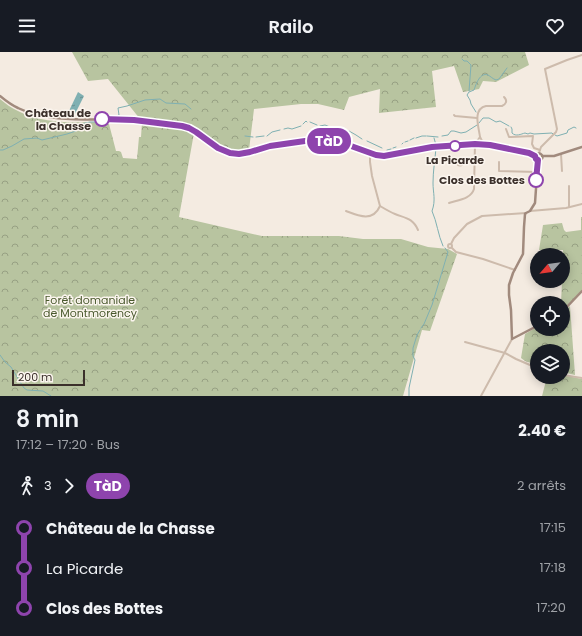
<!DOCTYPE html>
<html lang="fr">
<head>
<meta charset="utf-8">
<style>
  body { margin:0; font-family:Poppins,sans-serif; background:#20242c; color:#f1f3f6; height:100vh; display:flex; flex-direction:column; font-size:15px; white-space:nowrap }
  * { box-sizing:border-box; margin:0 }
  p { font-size:13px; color:#9ea1a6 }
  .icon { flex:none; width:22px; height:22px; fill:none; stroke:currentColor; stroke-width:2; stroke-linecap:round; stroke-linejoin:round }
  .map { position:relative; height:344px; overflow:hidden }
  .sheet { display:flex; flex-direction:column; background:#171b24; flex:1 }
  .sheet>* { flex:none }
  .badge { padding:0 8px; border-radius:13px; font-size:14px; line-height:26px }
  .needle { width:26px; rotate:242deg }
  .buttons { position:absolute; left:530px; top:196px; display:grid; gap:8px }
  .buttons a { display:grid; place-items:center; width:40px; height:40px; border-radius:50%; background:#171b24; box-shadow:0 2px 10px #0003; font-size:20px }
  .scale { position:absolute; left:12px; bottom:10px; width:73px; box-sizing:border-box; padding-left:4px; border:2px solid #3b302b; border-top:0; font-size:11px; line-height:14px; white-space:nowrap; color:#3b302b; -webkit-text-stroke:3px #fbf5ee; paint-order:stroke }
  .map>.badge { position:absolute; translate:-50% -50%; box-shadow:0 0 0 2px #fff }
  .legs { display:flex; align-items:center; gap:6px; height:44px; padding:0 16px; font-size:13px }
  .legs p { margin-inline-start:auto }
  .head { display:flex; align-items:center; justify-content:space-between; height:68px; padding:0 16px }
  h1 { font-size:22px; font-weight:600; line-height:30px }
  ul { padding:0 16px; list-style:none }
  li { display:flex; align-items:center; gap:14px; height:40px; font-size:15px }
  li i { display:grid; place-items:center; width:6px; height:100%; margin:0 5px; background:currentColor }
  li i::after { content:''; width:10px; height:10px; margin:-5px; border:3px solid; border-radius:50%; background:#171b24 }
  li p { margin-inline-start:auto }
  li:first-child i { background:linear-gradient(#0000 50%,currentColor 0) }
  li:last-child i { background:linear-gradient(currentColor 50%,#0000 0) }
  header { display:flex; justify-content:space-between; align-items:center; height:52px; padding:0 16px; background:#171b24; font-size:18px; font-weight:600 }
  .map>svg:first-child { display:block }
</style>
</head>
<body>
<header><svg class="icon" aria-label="menu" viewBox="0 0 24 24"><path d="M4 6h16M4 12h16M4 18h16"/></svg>Railo<svg class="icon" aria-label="heart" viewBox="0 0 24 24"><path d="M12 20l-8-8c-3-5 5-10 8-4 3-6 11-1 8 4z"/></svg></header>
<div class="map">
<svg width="582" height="344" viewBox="0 0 582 344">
  <defs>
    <pattern id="forest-crowns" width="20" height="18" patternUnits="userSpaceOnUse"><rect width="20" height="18" fill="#b8c4a0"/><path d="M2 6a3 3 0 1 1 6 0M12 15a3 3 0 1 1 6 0" fill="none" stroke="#97a083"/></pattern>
    <pattern id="water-ripples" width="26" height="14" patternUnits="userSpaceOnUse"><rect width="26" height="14" fill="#7fb0b2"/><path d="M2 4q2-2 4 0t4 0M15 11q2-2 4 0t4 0" fill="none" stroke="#699091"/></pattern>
  </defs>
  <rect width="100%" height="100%" fill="#f4ebe1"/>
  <g fill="url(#forest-crowns)">
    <path d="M72,0H525L529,13L496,30L483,29L479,37L463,40L454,14L432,19L436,55L379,61L380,37L349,45L344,58L318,52H301L254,57L249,98L232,100L225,98L218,94L191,75L140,67L108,27L88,29Z"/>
    <path d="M0,47C6,52 11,56 18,59C43,73 79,70 107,70L109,72L116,99H119L121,100L123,106L137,107L139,85H141L142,70L182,77L194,81L179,165L262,184H339L363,187H401L428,195L448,197L457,202L430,279L422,278L403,344H0Z"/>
    <path d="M581,165H582V238L563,258V251H561L562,229H563V198H539L543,173L562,171L564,178L566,180L581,178Z"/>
    <path d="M570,254L575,323L563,320V299H537V313L525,309L521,306L525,282L537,275V277H563V260Z"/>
    <path d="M563,323L582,327V344H542L547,325H563Z"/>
  </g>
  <path fill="url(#water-ripples)" d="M78,40L84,44L75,62L68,61Z"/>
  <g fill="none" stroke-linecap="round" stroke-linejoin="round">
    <g stroke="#7fb0b2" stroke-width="1">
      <path d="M462,7L464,9H467L471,13L469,39"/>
      <path d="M476,60L471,52L470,48L467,43L469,40L474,38C476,32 480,20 488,23C490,24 493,27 496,28L499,27L507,16"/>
      <path d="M114,65L119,63L118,56L127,54L145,48L160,47L166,51L185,52L191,57"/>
      <path d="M310,70L317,73"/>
      <path d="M479,71L483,66H489L496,70L500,69L509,74"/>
      <path d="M81,72L90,70H95"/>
      <path d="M303,72L306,69L307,70"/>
      <path d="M320,74L325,73L335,77L338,75L341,78"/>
      <path d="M511,75L512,77V81C516,85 521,82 525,81L528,82L530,81L534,82L552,81L553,82"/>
      <path d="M284,77L288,76L292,77L301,74"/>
      <path d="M343,77L345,78"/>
      <path d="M349,79L356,83L362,87"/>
      <path d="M555,83L557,84L567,81L568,78L574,75L576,76"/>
      <path d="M245,84L253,85"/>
      <path d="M267,84L272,80L280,78"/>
      <path d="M427,84L438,85"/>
      <path d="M442,84L448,83L451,79H454L461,81L466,80L477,73"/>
      <path d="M256,85L264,84"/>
      <path d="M416,86L422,84H426"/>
      <path d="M434,86L436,93"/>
      <path d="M410,88L414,86"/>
      <path d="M367,89L382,96"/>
      <path d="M405,90L408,89"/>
      <path d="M402,92L403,91"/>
      <path d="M393,96L396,95"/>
      <path d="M436,96C435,108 433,119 433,131C433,141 436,148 432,159C437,170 438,183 443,194"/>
      <path d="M0,98H3L12,94L24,87L37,86L42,88L67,82L76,79"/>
      <path d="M387,98L391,97"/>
      <path d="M421,276L424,272L432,253L448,200L445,196"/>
      <path d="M0,303L5,310L11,315L22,333L24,336L27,338L43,339L51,344"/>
      <path d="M409,344V336L415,308L413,304V296L417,283L420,278"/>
    </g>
    <g stroke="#cdbbac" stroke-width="2">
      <path d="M454,63L455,64L477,66"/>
      <path d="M506,77L509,85H511L533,84L532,92L534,96L540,98"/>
      <path d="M480,85L484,93"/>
      <path d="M539,101L541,95L556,80L557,77L545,17L567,8L582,3"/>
      <path d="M370,102V110L372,124L380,154C385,157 390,160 395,162C405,166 413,166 418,178"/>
      <path d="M561,102L562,119"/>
      <circle cx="460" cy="111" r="2.5"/>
      <path d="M499,110V119L537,120"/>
      <path d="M462,112L474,109"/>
      <path d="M449,151C458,148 471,147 474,137L475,92L480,85C479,76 472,57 486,54C491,54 496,54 502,54C506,52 508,49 504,45"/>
      <path d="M569,155V134"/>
      <path d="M346,159C359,164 373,170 380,154"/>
      <path d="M530,159L566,156L582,152"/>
      <circle cx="450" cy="194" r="2"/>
      <path d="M451,192L454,186L467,172L482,164L526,161"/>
      <path d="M452,196L456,200L483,207L515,218"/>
      <path d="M465,290L505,301L516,307L537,316"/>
      <path d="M563,323L582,326"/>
      <path d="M481,344L512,287"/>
    </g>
    <g stroke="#a18a7d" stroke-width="2.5">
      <path d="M0,44C6,49 11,53 18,56C50,72 97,66 133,68C149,69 166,72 182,74L189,76L196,80L218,96L230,101L239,102L250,100L270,94L305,89L316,88L338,91L351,94L376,103L384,104L432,95L475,92L490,93L537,102"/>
      <circle cx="539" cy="105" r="3.5"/>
      <path d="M542,104H554L582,95"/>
      <path d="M563,259L582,239"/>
      <path d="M537,274L512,287L511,258L509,243V233L513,221L523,202L524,175L525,162L526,161L530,159L535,151L538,108"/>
    </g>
  </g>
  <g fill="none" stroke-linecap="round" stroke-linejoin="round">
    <defs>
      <path id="line-1" d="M102,67L134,68L182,74L189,76L196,80L218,96L230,101L239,102L250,100L270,94L305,89L316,88L338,91L351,94L376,103L384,104L432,95L475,92L490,93L529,101L535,104L536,107L538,108L536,128"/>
    </defs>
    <use href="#line-1" stroke="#fff" stroke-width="9"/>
    <use href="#line-1" stroke="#8e44ad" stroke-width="6"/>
  </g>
  <g fill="#fff" stroke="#8e44ad" stroke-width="2">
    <circle cx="102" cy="67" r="7"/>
    <circle cx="455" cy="94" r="5"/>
    <circle cx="536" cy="128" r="7"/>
  </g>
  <g text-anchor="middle" stroke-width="3" stroke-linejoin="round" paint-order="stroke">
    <g font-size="11" font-weight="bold" fill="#3b302b" stroke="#fbf5ee" text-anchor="end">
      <text x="91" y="65">Château de<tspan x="91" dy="13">la Chasse</tspan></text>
      <text x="455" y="112" text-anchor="middle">La Picarde</text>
      <text x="525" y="132">Clos des Bottes</text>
    </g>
    <g font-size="11" fill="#4a5a2e" stroke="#fbf5ee">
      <text x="90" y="252">Forêt domaniale<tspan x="90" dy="13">de Montmorency</tspan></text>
    </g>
  </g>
</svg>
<div class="buttons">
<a><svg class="needle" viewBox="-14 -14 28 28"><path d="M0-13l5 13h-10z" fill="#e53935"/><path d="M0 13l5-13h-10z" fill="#9ea1a6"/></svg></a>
<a><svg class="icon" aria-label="locate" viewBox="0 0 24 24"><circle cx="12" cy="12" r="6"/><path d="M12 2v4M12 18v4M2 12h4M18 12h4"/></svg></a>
<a><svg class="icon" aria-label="layers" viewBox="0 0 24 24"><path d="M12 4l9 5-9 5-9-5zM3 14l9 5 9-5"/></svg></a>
</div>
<div class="scale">200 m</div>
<b class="badge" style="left:329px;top:89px;background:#8e44ad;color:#fff">TàD</b>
</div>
<section class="sheet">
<div class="head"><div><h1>8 min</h1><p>17:12 – 17:20 · Bus</p></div><b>2.40 €</b></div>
<div class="legs"><svg class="icon" aria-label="walk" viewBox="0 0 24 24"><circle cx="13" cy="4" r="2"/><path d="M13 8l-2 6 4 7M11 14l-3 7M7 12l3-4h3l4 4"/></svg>3<svg class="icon" aria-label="forward" viewBox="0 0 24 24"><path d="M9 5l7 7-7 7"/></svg><b class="badge" style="background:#8e44ad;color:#fff">TàD</b><p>2 arrêts</p></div>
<ul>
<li><i style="color:#8e44ad"></i><b>Château de la Chasse</b><p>17:15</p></li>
<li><i style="color:#8e44ad"></i><span>La Picarde</span><p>17:18</p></li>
<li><i style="color:#8e44ad"></i><b>Clos des Bottes</b><p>17:20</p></li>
</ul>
</section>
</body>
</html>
